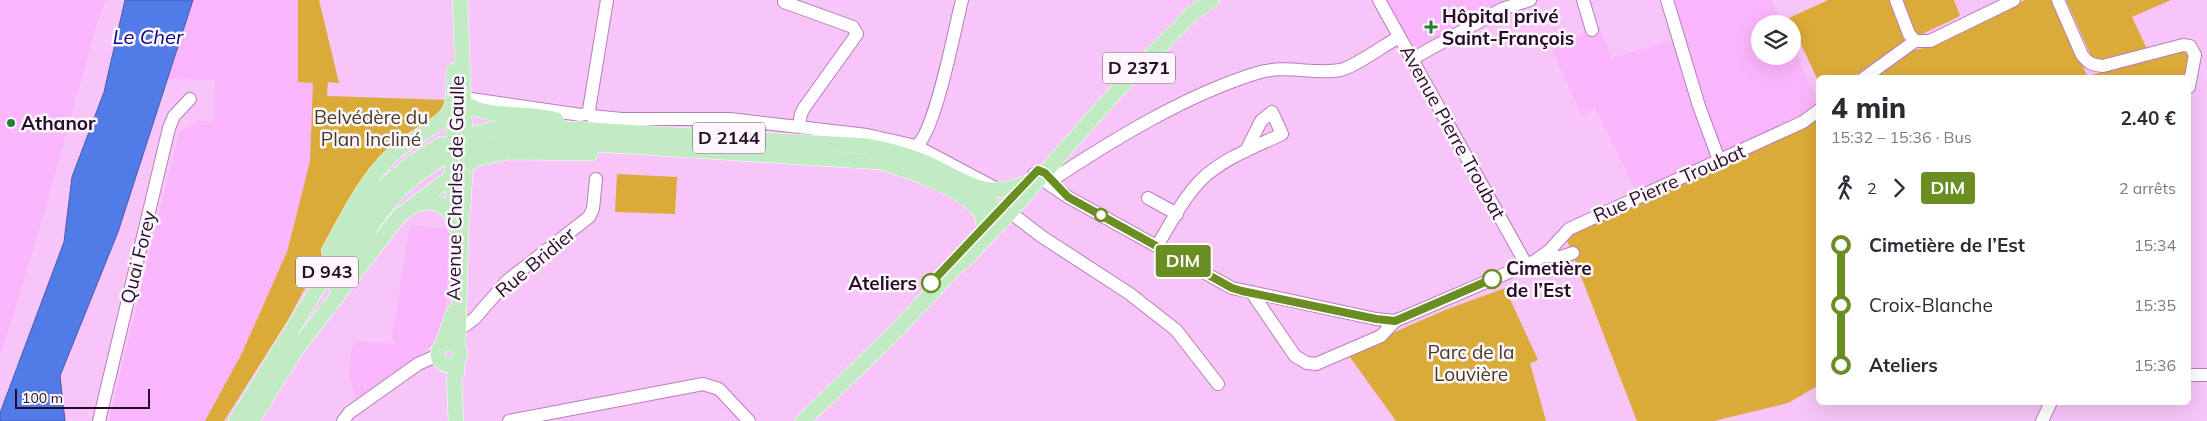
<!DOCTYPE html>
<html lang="fr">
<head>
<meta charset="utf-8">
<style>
  body { margin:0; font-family:Mulish,sans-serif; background:#f7f7f7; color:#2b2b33; height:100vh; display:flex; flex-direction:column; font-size:19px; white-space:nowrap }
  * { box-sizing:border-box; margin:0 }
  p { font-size:16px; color:#7c7c81 }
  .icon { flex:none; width:28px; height:28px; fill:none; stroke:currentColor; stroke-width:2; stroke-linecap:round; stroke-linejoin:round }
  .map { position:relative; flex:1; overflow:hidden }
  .sheet { position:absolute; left:1816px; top:75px; width:375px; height:330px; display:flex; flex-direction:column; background:#fff; border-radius:8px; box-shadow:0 5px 20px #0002 }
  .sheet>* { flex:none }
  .badge { padding:0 10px; border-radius:4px; font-size:18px; line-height:32px }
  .fabs { position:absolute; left:1751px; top:15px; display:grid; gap:10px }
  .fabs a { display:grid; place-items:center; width:50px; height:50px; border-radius:50%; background:#fff; box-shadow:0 5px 20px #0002; font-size:25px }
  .scale { position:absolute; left:15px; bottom:12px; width:135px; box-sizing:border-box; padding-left:5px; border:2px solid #250e26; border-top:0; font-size:14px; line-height:18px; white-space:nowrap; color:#250e26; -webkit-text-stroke:4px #fdf7fd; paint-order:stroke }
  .map>.badge { position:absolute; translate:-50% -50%; box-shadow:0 0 0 2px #fff }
  .legs { display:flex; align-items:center; gap:8px; height:55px; padding:0 15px; font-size:16px }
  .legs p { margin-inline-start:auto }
  .summary { display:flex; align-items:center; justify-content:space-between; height:85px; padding:0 15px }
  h1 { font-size:28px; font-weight:800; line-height:38px }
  ul { padding:0 15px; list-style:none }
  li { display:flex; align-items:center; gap:18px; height:60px; font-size:19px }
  li i { display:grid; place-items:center; width:8px; height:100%; margin:0 6px; background:currentColor }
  li i::after { content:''; width:12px; height:12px; margin:-6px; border:4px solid; border-radius:50%; background:#fff }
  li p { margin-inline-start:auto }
  li:first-child i { background:linear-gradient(#0000 50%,currentColor 0) }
  li:last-child i { background:linear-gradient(currentColor 50%,#0000 0) }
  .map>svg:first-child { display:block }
</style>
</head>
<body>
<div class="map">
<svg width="2207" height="421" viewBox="0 0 2207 421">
  <rect width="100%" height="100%" fill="#f7c5f8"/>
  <g fill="#fab6fc">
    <path d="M0,0H106L97,23L48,200L0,358Z"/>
    <path d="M193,0H298V82L313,83L310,161L287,252L242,353L205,421H109L179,132L198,121H214L215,80L167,79Z"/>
    <path d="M1384,0H1515L1415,53Z"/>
    <path d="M1662,0H1771L1783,24H1760V56H1792L1793,46L1818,104L1798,120L1637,193L1595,108L1582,116L1552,50L1600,26L1611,58L1674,39Z"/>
    <path d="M410,225L449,229L446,313L432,346L356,399L349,375L352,348L356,342L395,343L392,337Z"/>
  </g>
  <g fill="#dbab39">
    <path d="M298,0H319L339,83L328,82L327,96L448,100L431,123L406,138L330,241L288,320L224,421H205L242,353L287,252L310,161L313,83L298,82Z"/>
    <path d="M1828,0H1891L1904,35V41L1853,77L1819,78V83L1789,18Z"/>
    <path d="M1900,0H1954L1960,16L1918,36L1910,28Z"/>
    <path d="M2025,0H2054L2087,76L2181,51L2187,53L2188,56L2184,77L1871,78L1906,52L1924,48Z"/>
    <path d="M2066,0H2171L2132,17L2147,49L2101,61L2092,58Z"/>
    <path d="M1819,115V385L1788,403L1714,421H1637L1565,235Z"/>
    <path d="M617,174L677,177L675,214L615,212Z"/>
    <path d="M1505,288L1538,360L1530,363L1546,421H1396L1347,353L1445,310Z"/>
  </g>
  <path fill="#517ce8" stroke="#445bae" d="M125,0H193L118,232L60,376L65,421H0V413L64,242L72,177L104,92Z"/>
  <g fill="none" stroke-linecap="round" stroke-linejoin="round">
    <defs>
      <g id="minor">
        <path d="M607,0L589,110L591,116L622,119H730L867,135L916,146L997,189"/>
        <path d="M1379,0L1526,264"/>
        <path d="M1583,0L1592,30"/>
        <path d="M1667,0L1699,106L1719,160"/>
        <path d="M1896,0L1909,34L1915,41"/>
        <path d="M2058,0L2082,55C2088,63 2092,65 2103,66L2183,45L2190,46L2195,55L2189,87"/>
        <path d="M784,2L853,27L857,34L804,108L801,114L799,125"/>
        <path d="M1412,59L1502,9L1530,0"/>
        <path d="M1864,78L1915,41H1930L2014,0"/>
        <path d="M460,92L464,98L581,115L589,113"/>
        <path d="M916,146C935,134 955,27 962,0"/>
        <path d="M1034,174L1068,197L1232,288L1376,319L1395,321L1535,261L1549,251L1569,229L1803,122L1819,110"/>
        <path d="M1052,180C1114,139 1186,95 1257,73C1286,64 1313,75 1340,70C1353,68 1386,44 1399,37"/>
        <path d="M1148,198L1177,214"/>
        <path d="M1011,213L1041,236L1130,294L1176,330L1218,384"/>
        <path d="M1157,246C1171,223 1183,198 1202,179C1224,158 1255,147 1282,134L1272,112L1261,121L1246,151"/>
        <path d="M1543,256L1561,257L1573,253"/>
        <path d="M1252,293L1295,356L1307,363L1316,364L1381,336L1395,321"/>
        <path d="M450,326L466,325L475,318L507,281L589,217L593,209L596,179"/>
        <path d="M2189,375H2207"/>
        <path d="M99,421L169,128L174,116L190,99"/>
        <path d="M343,421L349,413L418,364L438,355"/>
        <path d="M509,421L703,384L719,389L749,421"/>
        <path d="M2042,421L2051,402"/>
      </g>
      <g id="major">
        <path d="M455,103L452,178L455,227"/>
        <path d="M464,103C491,120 526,111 556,120"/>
        <path d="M472,134L493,129L520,126L868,146C888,150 909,155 928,164C966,181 982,201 1026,183"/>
        <path d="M475,147L520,140L548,141L880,162C908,170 958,187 978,209C983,213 983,221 984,227"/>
        <path d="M978,189L995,208L994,224L987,231"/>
        <path d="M414,205C431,199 444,202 453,218"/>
        <path d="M329,251C348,217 365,180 394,153C410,139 432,131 447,115C456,104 453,84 454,70"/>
        <path d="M335,285C366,234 390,185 445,157"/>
        <circle cx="449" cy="354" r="11"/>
        <path d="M442,345L453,313"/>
        <path d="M458,347L461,229L466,164L460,0"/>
        <path d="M291,356L399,216L475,159L508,152L591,153"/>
        <path d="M236,421L371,201C392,177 414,159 442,144"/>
        <path d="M252,421L297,348"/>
        <path d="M456,421L454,378L457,372V362"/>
        <path d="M803,421L892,335L956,267L965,260L1004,219L1113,95L1193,13L1212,0"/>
      </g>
    </defs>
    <use href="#minor" stroke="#b87ebb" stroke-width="14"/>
    <use href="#major" stroke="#fff" stroke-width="16"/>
    <use href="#minor" stroke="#fff" stroke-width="12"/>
    <use href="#major" stroke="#c1ebc3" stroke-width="15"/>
  </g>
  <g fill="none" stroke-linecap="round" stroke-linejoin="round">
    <defs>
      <path id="line-1" d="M931,283L1038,170L1045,173L1068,197L1232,288L1242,291L1376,319L1395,321L1492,279"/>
    </defs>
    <use href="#line-1" stroke="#fff" stroke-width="11"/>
    <use href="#line-1" stroke="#6b8e23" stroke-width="8"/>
  </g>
  <g fill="#238030" stroke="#fdf7fd" stroke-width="2">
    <path d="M1428.5 19.5h5v5h5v5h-5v5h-5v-5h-5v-5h5z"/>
    <circle cx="11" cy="123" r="5"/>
  </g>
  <g fill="#fff" stroke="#6b8e23" stroke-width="2.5">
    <circle cx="1101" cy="215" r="6"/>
    <circle cx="1492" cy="279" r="9"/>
    <circle cx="931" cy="283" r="9"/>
  </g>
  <g text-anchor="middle" stroke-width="5" stroke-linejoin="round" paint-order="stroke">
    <g fill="#fdf7fd" stroke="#665466" stroke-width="1">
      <rect x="1103" y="52.5" width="72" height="31" rx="4"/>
      <rect x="693" y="122.5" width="72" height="31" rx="4"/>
      <rect x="296" y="256.5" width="62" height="31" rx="4"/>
    </g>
    <g font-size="18" font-weight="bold" fill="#250e26">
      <text x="1139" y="74">D 2371</text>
      <text x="729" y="144">D 2144</text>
      <text x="327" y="278">D 943</text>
    </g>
    <g font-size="19" font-weight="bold" fill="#250e26" stroke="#fdf7fd" text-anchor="start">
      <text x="1442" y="23">Hôpital privé<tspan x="1442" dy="22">Saint-François</tspan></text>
      <text x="21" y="130">Athanor</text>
    </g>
    <g font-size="19" fill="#463b24" stroke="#fdf7fd">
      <text x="371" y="124">Belvédère du<tspan x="371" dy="22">Plan Incliné</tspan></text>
      <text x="1471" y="359">Parc de la<tspan x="1471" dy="22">Louvière</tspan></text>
    </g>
    <g font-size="19" fill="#250e26" stroke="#fdf7fd">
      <text transform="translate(1453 132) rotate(61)" y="7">Avenue Pierre Troubat</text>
      <text transform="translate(1669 183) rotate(-24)" y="7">Rue Pierre Troubat</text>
      <text transform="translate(455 188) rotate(-89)" y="7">Avenue Charles de Gaulle</text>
      <text transform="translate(138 257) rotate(-76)" y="7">Quai Forey</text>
      <text transform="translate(535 262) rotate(-40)" y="7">Rue Bridier</text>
    </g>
    <g font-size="19" font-weight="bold" fill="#250e26" stroke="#fdf7fd" text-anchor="start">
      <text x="1506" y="275">Cimetière<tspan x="1506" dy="22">de l’Est</tspan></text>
      <text x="917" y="290" text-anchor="end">Ateliers</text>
    </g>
    <g font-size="20" font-style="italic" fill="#05048e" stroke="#fdf7fd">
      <text x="148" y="44">Le Cher</text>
    </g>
  </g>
</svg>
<div class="fabs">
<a><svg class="icon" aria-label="layers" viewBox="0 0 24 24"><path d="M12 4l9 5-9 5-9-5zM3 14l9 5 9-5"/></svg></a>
</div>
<div class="scale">100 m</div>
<b class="badge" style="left:1183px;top:261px;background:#6b8e23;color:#fff">DIM</b>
<section class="sheet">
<div class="summary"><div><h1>4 min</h1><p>15:32 – 15:36 · Bus</p></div><b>2.40 €</b></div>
<div class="legs"><svg class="icon" aria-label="walk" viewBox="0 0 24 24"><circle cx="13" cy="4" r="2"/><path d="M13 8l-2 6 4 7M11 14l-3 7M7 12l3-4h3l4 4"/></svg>2<svg class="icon" aria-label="forward" viewBox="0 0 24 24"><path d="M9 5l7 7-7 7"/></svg><b class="badge" style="background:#6b8e23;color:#fff">DIM</b><p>2 arrêts</p></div>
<ul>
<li><i style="color:#6b8e23"></i><b>Cimetière de l’Est</b><p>15:34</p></li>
<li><i style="color:#6b8e23"></i><span>Croix-Blanche</span><p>15:35</p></li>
<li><i style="color:#6b8e23"></i><b>Ateliers</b><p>15:36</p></li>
</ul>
</section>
</div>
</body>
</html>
